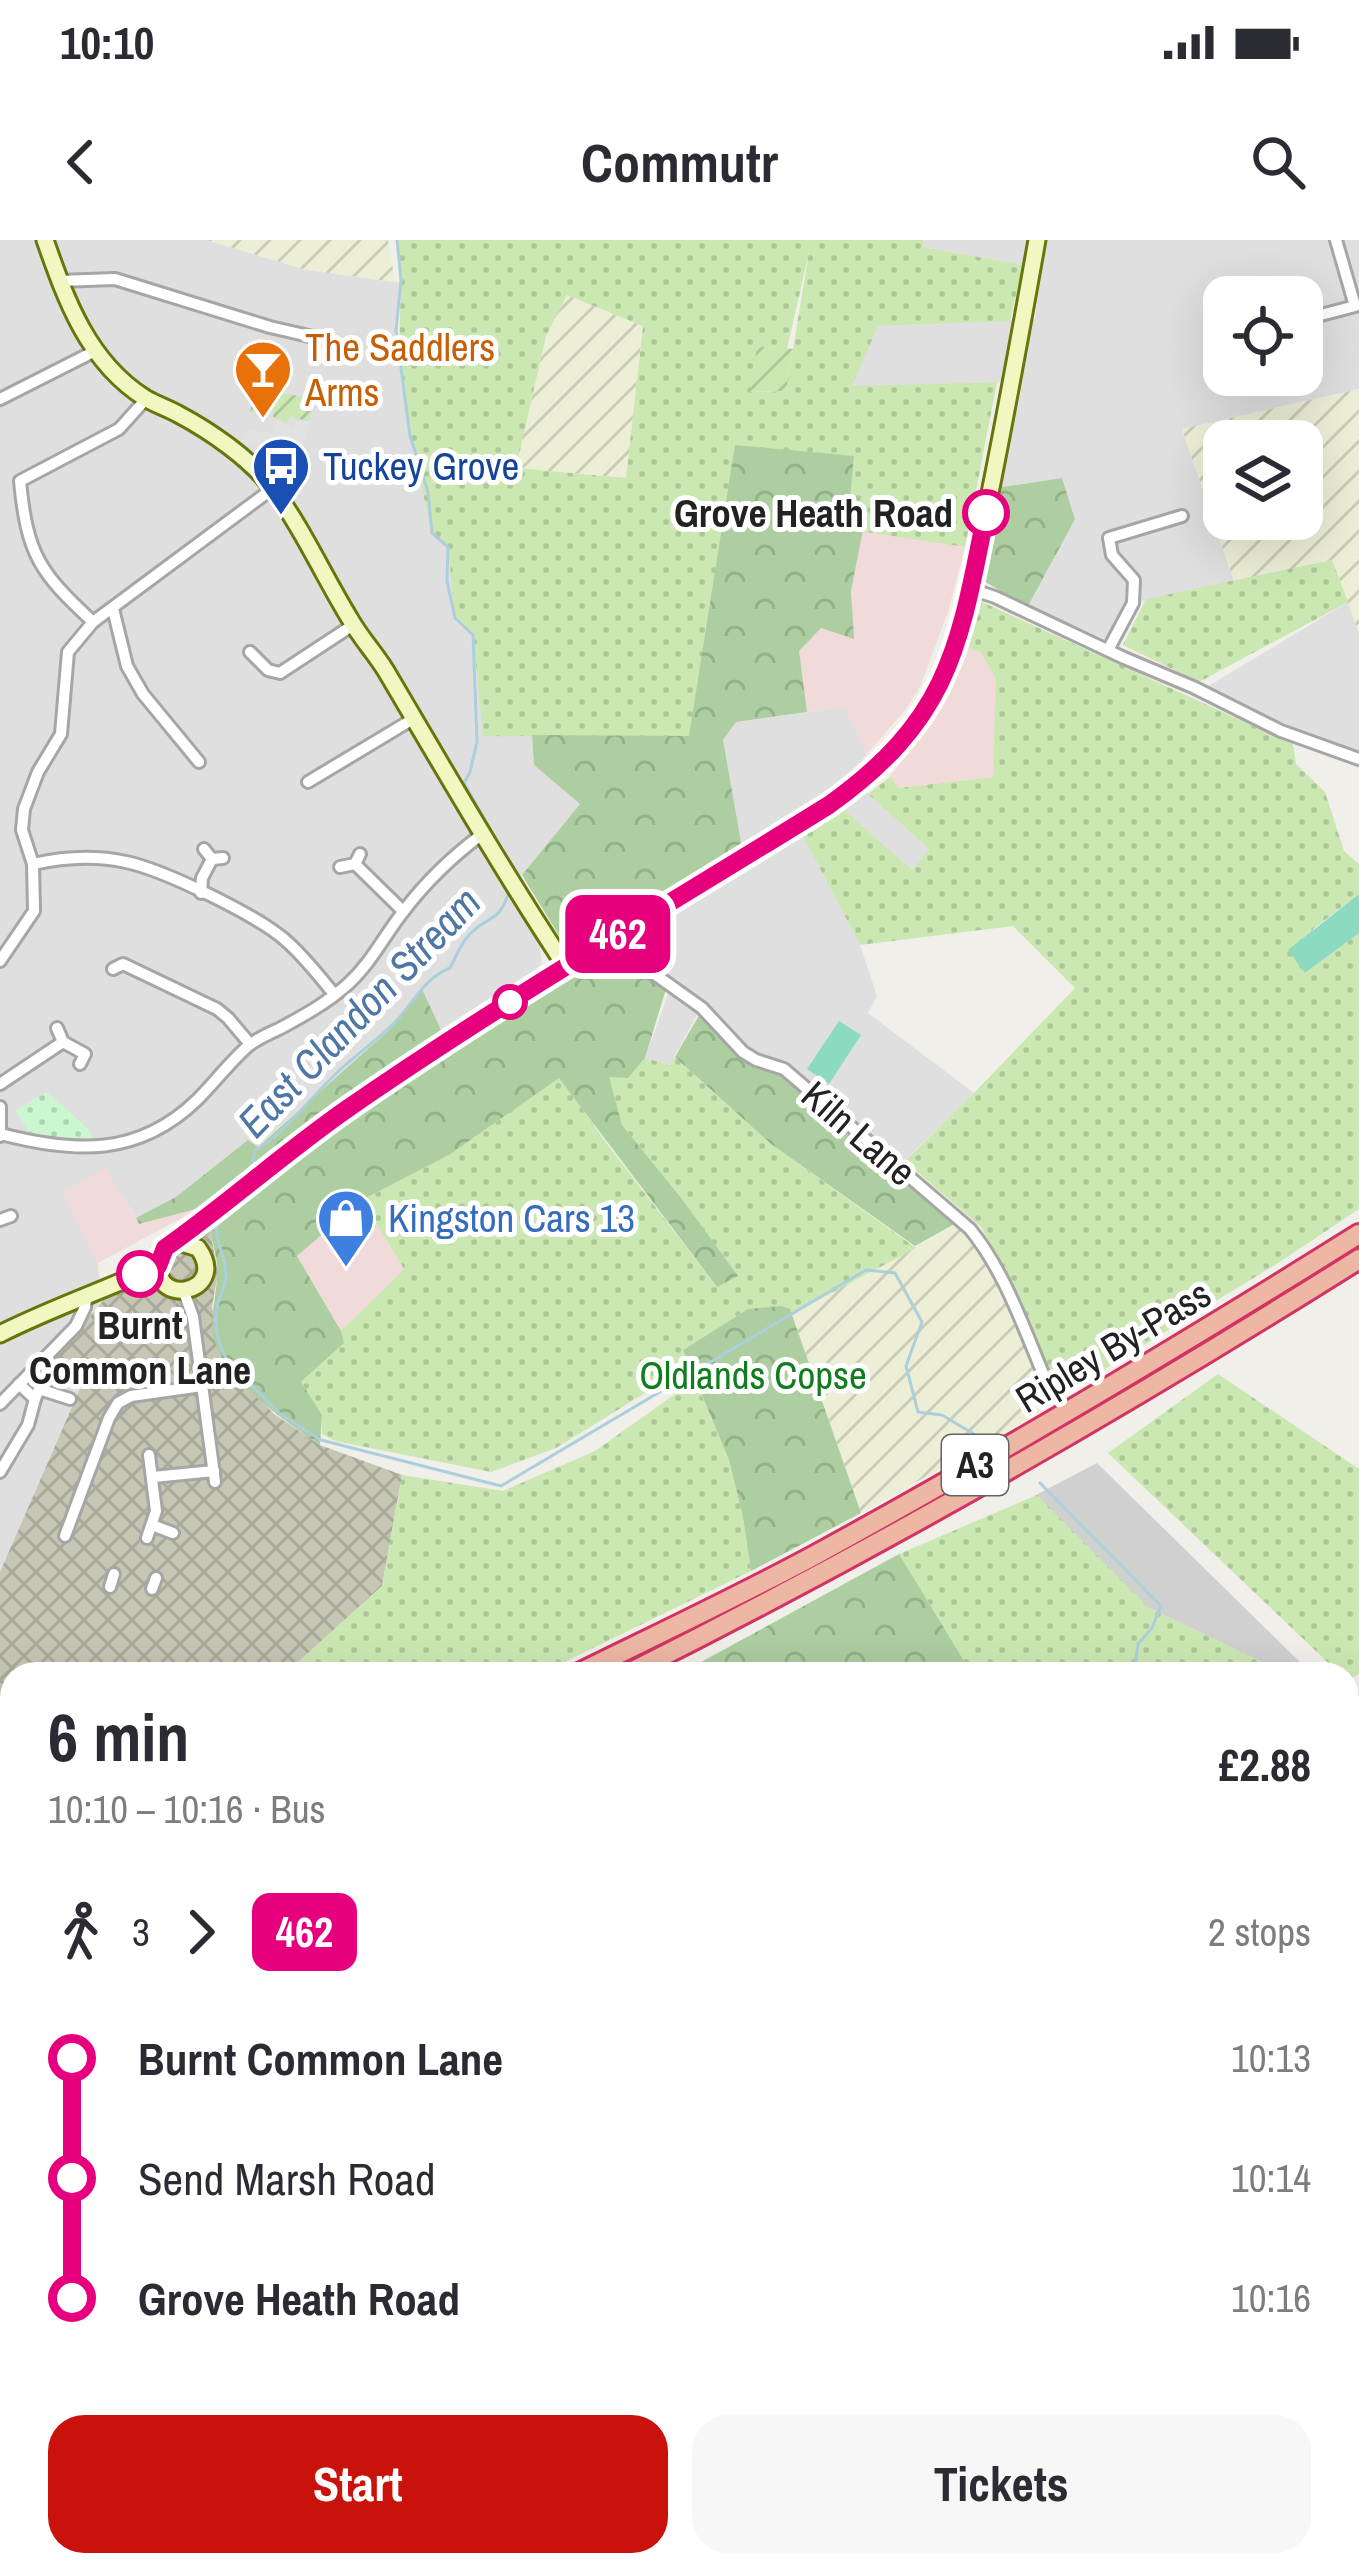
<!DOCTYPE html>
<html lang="en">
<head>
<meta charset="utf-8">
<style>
  body { margin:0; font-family:"Archivo Narrow",sans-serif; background:#f7f7f7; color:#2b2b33; height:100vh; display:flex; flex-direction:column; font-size:45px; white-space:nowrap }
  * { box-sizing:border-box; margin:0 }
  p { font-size:39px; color:#7c7c81 }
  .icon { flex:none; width:66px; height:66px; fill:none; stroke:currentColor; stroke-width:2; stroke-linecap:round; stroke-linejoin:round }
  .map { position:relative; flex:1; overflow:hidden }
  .panel { position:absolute; left:0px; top:1422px; width:1359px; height:915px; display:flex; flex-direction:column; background:#fff; border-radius:36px 36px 0 0; box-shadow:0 12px 48px #0002 }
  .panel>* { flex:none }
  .badge { padding:0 24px; border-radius:18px; font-size:42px; line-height:78px }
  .controls { position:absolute; left:1203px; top:36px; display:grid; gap:24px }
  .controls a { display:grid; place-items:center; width:120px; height:120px; border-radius:24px; background:#fff; box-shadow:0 12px 48px #0002; font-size:60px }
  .map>.badge { position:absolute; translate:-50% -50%; box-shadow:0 0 0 6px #fff }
  .legs { display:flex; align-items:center; gap:18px; height:132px; padding:0 48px; font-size:39px }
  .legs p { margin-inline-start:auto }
  .head { display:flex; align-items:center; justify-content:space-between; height:204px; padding:0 48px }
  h1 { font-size:66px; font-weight:700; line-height:90px }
  .button { display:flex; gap:24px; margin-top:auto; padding:24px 48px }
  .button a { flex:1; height:138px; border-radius:36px; background:#c8120b; color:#fff; font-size:48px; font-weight:700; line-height:138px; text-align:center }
  .button a+a { background:#f7f7f7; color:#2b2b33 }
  ul { padding:0 48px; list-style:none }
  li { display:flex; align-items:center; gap:42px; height:120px; font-size:45px }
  li i { display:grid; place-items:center; width:18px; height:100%; margin:0 15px; background:currentColor }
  li i::after { content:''; width:30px; height:30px; margin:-15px; border:9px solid; border-radius:50%; background:#fff }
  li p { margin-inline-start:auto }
  li:first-child i { background:linear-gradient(#0000 50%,currentColor 0) }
  li:last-child i { background:linear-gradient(currentColor 50%,#0000 0) }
  .status { display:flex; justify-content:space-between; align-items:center; height:84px; padding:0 60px; background:#fff; direction:ltr }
  .status svg { height:33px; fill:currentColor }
  header { display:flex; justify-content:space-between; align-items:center; height:156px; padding:0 48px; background:#fff; font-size:54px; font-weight:700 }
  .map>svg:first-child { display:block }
</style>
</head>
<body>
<div class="status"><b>10:10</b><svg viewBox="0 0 49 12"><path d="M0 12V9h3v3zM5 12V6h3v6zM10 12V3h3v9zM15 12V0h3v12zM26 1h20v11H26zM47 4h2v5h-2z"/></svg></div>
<header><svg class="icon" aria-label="back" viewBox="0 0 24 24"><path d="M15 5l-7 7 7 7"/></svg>Commutr<svg class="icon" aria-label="search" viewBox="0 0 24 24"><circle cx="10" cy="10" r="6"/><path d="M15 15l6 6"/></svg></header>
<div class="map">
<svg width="1359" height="2335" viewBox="0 0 1359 2335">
  <defs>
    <pattern id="construction-cross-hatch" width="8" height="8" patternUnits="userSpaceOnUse" patternTransform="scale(3)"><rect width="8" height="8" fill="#c5c6b4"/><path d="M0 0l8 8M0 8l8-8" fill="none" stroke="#a9aa9a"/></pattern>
    <pattern id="farmland-furrows" width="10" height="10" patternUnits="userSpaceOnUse" patternTransform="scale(3)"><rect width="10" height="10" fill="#eceed6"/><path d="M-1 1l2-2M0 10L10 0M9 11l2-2" fill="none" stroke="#caccb7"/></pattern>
    <pattern id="grass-dots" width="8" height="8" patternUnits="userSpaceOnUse" patternTransform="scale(3)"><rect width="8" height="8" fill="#cbe8b2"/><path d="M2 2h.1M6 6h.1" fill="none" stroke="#aec799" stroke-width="1.8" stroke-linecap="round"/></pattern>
    <pattern id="forest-crowns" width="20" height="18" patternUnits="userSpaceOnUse" patternTransform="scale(3)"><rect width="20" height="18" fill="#accea0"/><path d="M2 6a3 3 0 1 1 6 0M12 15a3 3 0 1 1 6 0" fill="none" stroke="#94b18a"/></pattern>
    <pattern id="park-dots" width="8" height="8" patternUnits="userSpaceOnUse" patternTransform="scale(3)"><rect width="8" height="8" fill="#caf7cf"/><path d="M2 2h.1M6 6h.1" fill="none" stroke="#add3b1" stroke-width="1.8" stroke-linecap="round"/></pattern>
    <pattern id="garden-furrows" width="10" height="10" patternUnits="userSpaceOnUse" patternTransform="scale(3)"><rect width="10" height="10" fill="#cbe8b2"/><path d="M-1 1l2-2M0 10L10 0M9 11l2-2" fill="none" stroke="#aec799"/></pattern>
  </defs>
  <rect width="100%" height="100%" fill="#f1efe9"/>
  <g fill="#dfdfdf" fill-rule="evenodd">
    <path d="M0,0H206L307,30L401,43L395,88L402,148L432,293L448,307L473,395L484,496L532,495L534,525L580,564L522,635L506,644L539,700L542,724L514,747L442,792L422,750L389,790L257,907L248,901L176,958L136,978L105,928L63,953L98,1023L101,1062L54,1117L85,1136L0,1332Z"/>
    <path d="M923,0H1359V149L1182,189L1234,341L1128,365L1108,400L1028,366L1075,278L1062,238L1002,247L1021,150L997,142L851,147L878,86L1035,79L1041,28L922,7ZM1224,57H1302V135H1224Z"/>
    <path d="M1348,362L1359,393V516L1205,448Z"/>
    <path d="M845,467L867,514L856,528L868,554L929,609L911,631L828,556L794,578L860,705L877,756L868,773L974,853L900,925L757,819L701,767L670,825L645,818L672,743L621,706L744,624L723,500L736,482Z"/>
    <path d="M1004,2325H1122L1118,2335H997Z"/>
  </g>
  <g fill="#f0dbda">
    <path d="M863,290L965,307L948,372L920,447L905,470L867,514L845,467L807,472L798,411L821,388L853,398L851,351Z"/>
    <path d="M964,405L981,413L998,441L993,537L898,548L890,537L925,490Z"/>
    <path d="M105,927L139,984L200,968L98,1023L63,953Z"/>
    <path d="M362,960L404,1029L341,1091L297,1016Z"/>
  </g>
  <path fill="#d0d0d0" d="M1097,1223L1312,1434H1287L1149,1368L1034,1256Z"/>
  <path fill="url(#construction-cross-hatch)" d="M210,991L218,1032L212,1067L223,1119L274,1174L320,1205L402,1235L382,1346L285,1434H12V1608L0,1613V1332L85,1137L54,1118L119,1042L157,1026Z"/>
  <g fill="url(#farmland-furrows)" fill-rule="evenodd">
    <path d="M206,0H388L395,42L307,30Z"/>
    <path d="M567,55L643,86L626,238L515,228L546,96Z"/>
    <path d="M1359,149V393L1332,320L1234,341L1182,189ZM1224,201H1302V279H1224Z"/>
    <path d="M959,983L990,1021L1055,1164L861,1273L792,1074Z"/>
    <path d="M1347,1974L1359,1981V2335H1118L1122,2325H1347Z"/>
  </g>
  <g fill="url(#grass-dots)" fill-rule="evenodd">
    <path d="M397,0H923V7L1023,25L1010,81L878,86L852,146L997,142L965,307L847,289L853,216L689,497L483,496L473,395L455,378L448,307L432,293L410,196L399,113L401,40ZM809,12L786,151L751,152L757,106L787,109ZM567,55L643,86L626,238L516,228L546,96Z"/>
    <path d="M1332,320L1348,362L1199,442L1123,405L1146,359Z"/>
    <path d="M980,361L1293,504L1296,524L1325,552L1344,611L1359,624V654L1313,689L1305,733L1359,693V969L1278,1023L1059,1157L982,988L905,921L974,853L1075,748L1013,686L860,705L802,594L844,570L912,630L929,609L868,554L890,537L899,548L993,537L996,439L981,413L964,405Z"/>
    <path d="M675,817L771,904L916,1008L792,1074L790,1069H748L683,1110L689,1126L556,1208L491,1232L335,1201L322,1194V1175L301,1142L343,1104L341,1091L404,1029L362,960L449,915L560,837L607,904L716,1046L737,1036L682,959L622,885L608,836L628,838L645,818L670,825Z"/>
    <path d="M1218,1134L1359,1229V1434L1347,1441V1434H1340L1108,1213Z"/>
    <path d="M695,1140L729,1220L743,1277L751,1331L540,1434H285L382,1346L402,1235L503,1251L595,1211Z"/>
    <path d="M1037,1255L1149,1368L1287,1434H972L899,1314Z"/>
    <path d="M1359,1646V1969L1353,1977L1347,1973V1660Z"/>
    <path d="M12,1887V2325H811L807,2335H0V1888Z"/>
  </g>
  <g fill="url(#forest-crowns)">
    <path d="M735,205L854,216L847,289L863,290L851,351L854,399L821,388L799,411L807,472L736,482L723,500L742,608L572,717L522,635L580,564L534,525L532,495L689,496Z"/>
    <path d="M1062,238L1075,279L1028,366L985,342L1002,247Z"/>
    <path d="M609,707L666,749L645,818L628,838L609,837L622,885L682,959L738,1036L717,1047L559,838L449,915L362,960L297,1016L341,1091L344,1103L301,1142L322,1175L320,1205C285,1181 219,1137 213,1093C211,1073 216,1056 217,1037C219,1022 213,1006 210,991L310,910L408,839Z"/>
    <path d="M422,749L442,792L348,855L234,947L200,968L139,984L136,978L176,957L248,900L258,907L389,790Z"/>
    <path d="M702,770L731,802L784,830L958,982L915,1006L771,904L675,817Z"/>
    <path d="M781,1066L790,1069L861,1273L751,1331L743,1277L729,1220L683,1110L748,1069Z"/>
    <path d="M899,1314L972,1434H679Z"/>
    <path d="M12,1726V1863H0V1731Z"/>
  </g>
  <path fill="url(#park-dots)" d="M47,852L88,889L93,899H59L29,892L15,870Z"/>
  <g fill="url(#garden-furrows)">
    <path d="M757,106L793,109L786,151L750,152Z"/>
    <path d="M256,148L314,159L309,181L298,180L291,176L286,183L273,177L274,170L258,166L256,173L250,172Z"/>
    <path d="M1348,1465L1359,1477L1358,1582L1347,1571V1540L1352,1535L1347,1529Z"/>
    <path d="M811,2325H905L902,2335H807Z"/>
  </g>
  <g fill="#8cdbc0">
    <path d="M1359,654V693L1305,733L1288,710Z"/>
    <path d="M839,781L861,795L829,844L807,829Z"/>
  </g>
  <path fill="#e2e2e2" d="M277,179L293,188L299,179L309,182L303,209L263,225L257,220L262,212L259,204H250L244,210L239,206L247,189L273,194Z"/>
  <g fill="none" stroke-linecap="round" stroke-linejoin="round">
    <g stroke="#accfdc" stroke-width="3">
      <path d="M397,0L401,40L396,91L410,196L428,252L432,293L448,307L447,341L455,378L473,395L477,502L470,532L464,543L508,621"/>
      <path d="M252,929L255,911C289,889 312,855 342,828C361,811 381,797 398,779C415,760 426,737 450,728C455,719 459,708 465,700C484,674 500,687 510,648"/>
      <path d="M241,959L216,987C217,1004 226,1019 226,1035C227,1045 220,1054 218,1063C212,1082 218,1103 227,1120L280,1174L321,1200L501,1246L866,1030L895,1033L922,1082L906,1126L918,1172L942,1175L984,1200"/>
      <path d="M1040,1243L1161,1366L1152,1388L1138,1404L1134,1434"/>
    </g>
    <defs>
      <g id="minor">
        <path d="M59,41L115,39L270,87L326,100"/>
        <path d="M1302,80L1355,66L1336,0"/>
        <path d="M0,159L95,111"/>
        <path d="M146,159L119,189L20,241C27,315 40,333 93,382L272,249"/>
        <path d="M971,349L995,357L1124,418L1193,447L1281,491L1359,519"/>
        <path d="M113,369L127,426L143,454L199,522"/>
        <path d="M1108,410L1133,363L1134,340L1112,315L1109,298L1182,276"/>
        <path d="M250,412L268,430L280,433L353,385"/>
        <path d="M308,542L413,479"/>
        <path d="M204,609L212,619L223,618"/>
        <path d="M33,624C64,617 95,615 126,622C164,630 254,674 284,699C303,715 319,736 334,754"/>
        <path d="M355,624L403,671"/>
        <path d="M340,627L355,624L360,614"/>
        <path d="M201,653L202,638L212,619"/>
        <path d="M608,701L702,768L743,812L756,820L784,829L970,989C1006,1033 1025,1092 1047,1143"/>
        <path d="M0,721L34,671L33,624L22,590L24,569L38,532L61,494L68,412L93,382"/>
        <path d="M113,729L123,724L217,769L228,778L250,804"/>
        <path d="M57,788L63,802L85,814L80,824"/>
        <path d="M0,844L63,802"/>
        <path d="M0,867V896"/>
        <path d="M1,894C75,913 138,917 197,860C214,843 229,823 247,807C256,799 268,794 279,789C303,776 327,763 348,744C371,723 384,696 403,672C424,644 453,616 481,595"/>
        <path d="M0,980L11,976"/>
        <path d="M184,1052L193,1077L215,1242"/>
        <path d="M35,1159L39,1149L70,1159"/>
        <path d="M0,1164L76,1086L85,1067L87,1054"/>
        <path d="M0,1232L28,1185L35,1159L19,1144"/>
        <path d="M153,1237L214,1231"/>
        <path d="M152,1285L173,1293"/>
        <path d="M65,1296L109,1178L118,1163L131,1156L202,1146"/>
        <path d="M147,1298L156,1271L149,1215"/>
        <path d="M110,1347L114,1334"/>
        <path d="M152,1349L156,1338"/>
        <path d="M1349,1456L1359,1463"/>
        <path d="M0,1869L12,1870"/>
        <path d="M914,2325L930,2335"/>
      </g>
      <g id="secondary">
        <path d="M45,0C66,60 88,122 145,158C155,164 167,168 178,174C210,191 248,217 271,246C302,287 323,335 350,379C360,397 375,413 386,431C445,531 502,630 566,727"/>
        <path d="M178,1002L198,1008C232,1056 142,1070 161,1013L281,917L397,836L489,775L829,565C872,534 910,500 936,454C964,404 972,343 983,287C1003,192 1020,96 1037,0"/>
        <path d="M0,1094C51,1068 105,1050 157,1026"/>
      </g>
      <g id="trunk">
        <path d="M577,1434C656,1395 737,1357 815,1315C1000,1214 1180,1106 1359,994"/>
        <path d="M627,1434C879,1308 1121,1169 1359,1019"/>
        <path d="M0,1687L12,1682"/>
        <path d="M0,1709L12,1705"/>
      </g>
    </defs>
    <use href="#minor" stroke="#a6a6a6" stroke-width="16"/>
    <use href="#secondary" stroke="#66760b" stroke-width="21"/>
    <use href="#trunk" stroke="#d23363" stroke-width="24"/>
    <use href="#minor" stroke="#fff" stroke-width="10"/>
    <use href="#secondary" stroke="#f2f7c1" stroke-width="15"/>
    <use href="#trunk" stroke="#edb7a4" stroke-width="18"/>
  </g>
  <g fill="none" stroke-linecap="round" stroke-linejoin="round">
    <defs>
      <path id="line-1" d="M140,1034L158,1026L165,1008C226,965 284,913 347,869C503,761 668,665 829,565C949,479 959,409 986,273"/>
    </defs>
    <use href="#line-1" stroke="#fff" stroke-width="27"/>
    <use href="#line-1" stroke="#e6007e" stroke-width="18"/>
  </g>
  <defs>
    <symbol id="bar-pin" viewBox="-11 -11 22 30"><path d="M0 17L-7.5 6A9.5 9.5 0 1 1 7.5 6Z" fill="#e8710a" stroke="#fff"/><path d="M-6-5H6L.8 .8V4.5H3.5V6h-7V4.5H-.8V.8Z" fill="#fff"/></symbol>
    <symbol id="bus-pin" viewBox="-11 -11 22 30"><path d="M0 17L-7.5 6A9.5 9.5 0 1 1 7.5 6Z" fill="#1a4fb4" stroke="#fff"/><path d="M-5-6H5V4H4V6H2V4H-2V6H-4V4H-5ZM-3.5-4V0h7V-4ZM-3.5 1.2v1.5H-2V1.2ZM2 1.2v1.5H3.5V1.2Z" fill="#fff"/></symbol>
    <symbol id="shop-pin" viewBox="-11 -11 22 30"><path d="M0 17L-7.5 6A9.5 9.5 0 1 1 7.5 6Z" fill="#3f7fe0" stroke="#fff"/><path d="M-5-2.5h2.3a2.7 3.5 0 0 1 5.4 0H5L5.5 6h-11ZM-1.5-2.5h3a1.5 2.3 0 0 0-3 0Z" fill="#fff"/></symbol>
  </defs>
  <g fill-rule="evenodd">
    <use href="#bar-pin" x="230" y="96" width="66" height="90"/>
    <use href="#bus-pin" x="248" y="193" width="66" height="90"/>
    <use href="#shop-pin" x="313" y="945" width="66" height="90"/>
  </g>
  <g fill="#fff" stroke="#e6007e" stroke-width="6">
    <circle cx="986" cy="273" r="21"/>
    <circle cx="510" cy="762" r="15"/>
    <circle cx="140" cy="1034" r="21"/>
  </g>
  <g text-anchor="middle" stroke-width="10" stroke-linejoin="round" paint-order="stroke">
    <rect fill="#fff" stroke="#646464" stroke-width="3" x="942" y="1195" width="66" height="60" rx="9"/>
    <g font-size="36" font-weight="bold" fill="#222">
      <text x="975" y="1238">A3</text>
    </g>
    <g font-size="39" fill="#c56008" stroke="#fff" text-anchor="start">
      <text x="305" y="121">The Saddlers<tspan x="305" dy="45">Arms</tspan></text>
    </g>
    <g font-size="39" fill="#164399" stroke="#fff" text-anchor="start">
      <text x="323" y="240">Tuckey Grove</text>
    </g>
    <g font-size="39" font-weight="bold" fill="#222" stroke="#fff" text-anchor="end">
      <text x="953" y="287">Grove Heath Road</text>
      <text x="140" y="1099" text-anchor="middle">Burnt<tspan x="140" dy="45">Common Lane</tspan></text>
    </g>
    <g font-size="39" fill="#222" stroke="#fff">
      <text transform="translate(859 893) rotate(41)" y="14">Kiln Lane</text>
      <text transform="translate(1113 1106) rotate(-31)" y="14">Ripley By-Pass</text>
    </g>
    <g font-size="39" fill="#366cbe" stroke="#fff" text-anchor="start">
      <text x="388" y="992">Kingston Cars 13</text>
    </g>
    <g font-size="39" fill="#127d1f" stroke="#fff">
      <text x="753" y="1149">Oldlands Copse</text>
    </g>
    <g font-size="42" font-style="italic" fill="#4f77a5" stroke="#fff">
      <text transform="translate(359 772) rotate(-46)" y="15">East Clandon Stream</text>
    </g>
  </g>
</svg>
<div class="controls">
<a><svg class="icon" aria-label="locate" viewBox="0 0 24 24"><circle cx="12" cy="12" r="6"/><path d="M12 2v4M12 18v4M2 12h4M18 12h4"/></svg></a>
<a><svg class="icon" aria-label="layers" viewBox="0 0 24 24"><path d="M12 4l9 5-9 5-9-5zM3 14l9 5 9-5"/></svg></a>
</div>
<b class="badge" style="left:618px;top:694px;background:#e6007e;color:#fff">462</b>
<section class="panel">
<div class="head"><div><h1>6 min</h1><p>10:10 – 10:16 · Bus</p></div><b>£2.88</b></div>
<div class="legs"><svg class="icon" aria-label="walk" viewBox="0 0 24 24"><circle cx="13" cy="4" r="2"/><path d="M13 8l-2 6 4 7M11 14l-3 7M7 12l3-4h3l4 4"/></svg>3<svg class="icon" aria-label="forward" viewBox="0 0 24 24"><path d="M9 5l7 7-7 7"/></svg><b class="badge" style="background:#e6007e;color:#fff">462</b><p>2 stops</p></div>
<ul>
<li><i style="color:#e6007e"></i><b>Burnt Common Lane</b><p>10:13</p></li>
<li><i style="color:#e6007e"></i><span>Send Marsh Road</span><p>10:14</p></li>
<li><i style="color:#e6007e"></i><b>Grove Heath Road</b><p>10:16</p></li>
</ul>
<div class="button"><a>Start</a><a>Tickets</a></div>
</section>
</div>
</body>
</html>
